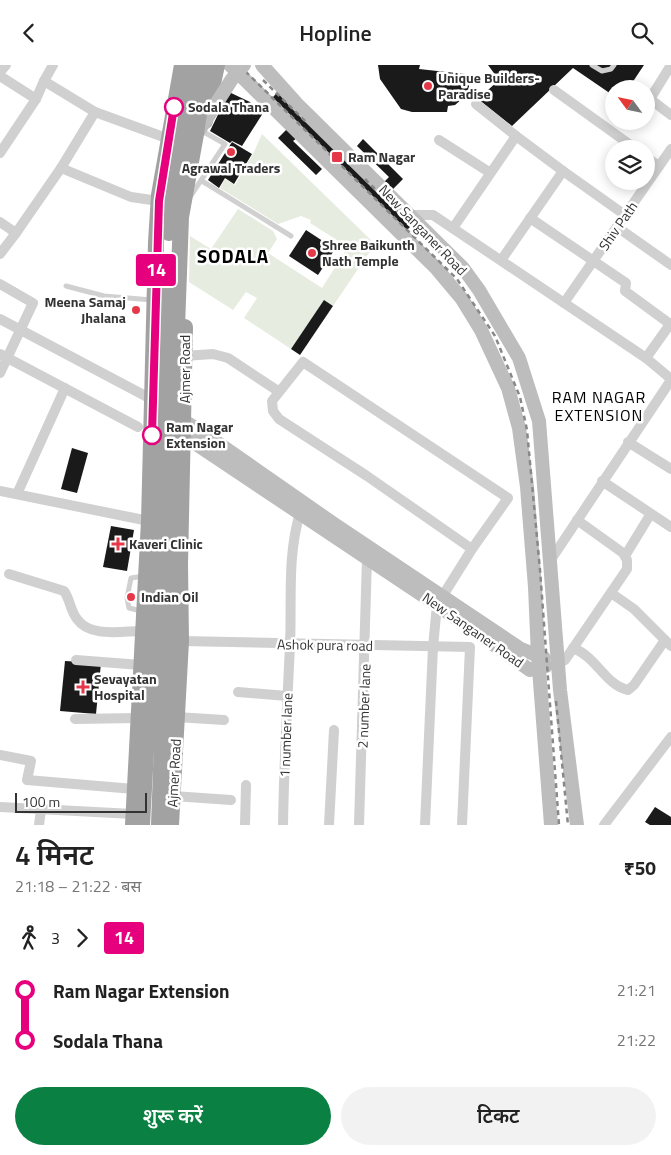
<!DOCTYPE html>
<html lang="hi">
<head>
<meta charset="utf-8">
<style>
  body { margin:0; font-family:"Titillium Web","Noto Sans Devanagari",sans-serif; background:#f2f2f2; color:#222; height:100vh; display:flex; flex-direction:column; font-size:19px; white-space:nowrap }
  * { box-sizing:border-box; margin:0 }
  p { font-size:16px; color:#767676 }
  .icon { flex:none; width:28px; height:28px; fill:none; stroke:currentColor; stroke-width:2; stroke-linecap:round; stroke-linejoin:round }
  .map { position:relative; height:760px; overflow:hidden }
  .drawer { display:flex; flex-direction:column; background:#fff; flex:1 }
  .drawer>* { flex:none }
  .badge { padding:0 10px; border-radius:4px; font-size:18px; line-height:32px }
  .needle { width:32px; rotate:303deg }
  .tools { position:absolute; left:605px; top:15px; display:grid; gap:10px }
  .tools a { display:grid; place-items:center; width:50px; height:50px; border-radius:50%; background:#fff; box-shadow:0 2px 12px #0003; font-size:25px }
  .scale { position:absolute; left:15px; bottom:12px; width:132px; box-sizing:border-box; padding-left:5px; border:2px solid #333; border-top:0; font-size:14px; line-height:18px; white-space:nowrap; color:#333; -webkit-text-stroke:4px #fff; paint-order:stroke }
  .map>.badge { position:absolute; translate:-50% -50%; box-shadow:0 0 0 2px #fff }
  .legs { display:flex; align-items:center; gap:8px; height:55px; padding:0 15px; font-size:16px }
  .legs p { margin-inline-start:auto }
  .head { display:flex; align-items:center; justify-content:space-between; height:85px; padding:0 15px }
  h1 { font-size:28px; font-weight:600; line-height:38px }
  .action { display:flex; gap:10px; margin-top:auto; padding:10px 15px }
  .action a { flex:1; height:58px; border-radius:30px; background:#0b8043; color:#fff; font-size:20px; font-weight:600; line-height:58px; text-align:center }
  .action a+a { background:#f2f2f2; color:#222 }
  ul { padding:0 15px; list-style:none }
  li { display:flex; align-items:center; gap:18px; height:50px; font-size:19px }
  li i { display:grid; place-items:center; width:8px; height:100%; margin:0 6px; background:currentColor }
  li i::after { content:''; width:12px; height:12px; margin:-6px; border:4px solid; border-radius:50%; background:#fff }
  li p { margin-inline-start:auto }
  li:first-child i { background:linear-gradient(#0000 50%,currentColor 0) }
  li:last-child i { background:linear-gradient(currentColor 50%,#0000 0) }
  header { display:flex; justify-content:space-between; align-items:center; height:65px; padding:0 15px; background:#fff; font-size:22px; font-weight:600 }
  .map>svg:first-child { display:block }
</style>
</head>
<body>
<header><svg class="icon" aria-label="back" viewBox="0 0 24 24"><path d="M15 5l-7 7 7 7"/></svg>Hopline<svg class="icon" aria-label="search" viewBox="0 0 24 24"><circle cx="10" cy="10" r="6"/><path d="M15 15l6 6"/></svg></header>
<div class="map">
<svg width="671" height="760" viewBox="0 0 671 760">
  <rect width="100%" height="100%" fill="#fff"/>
  <path fill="#e6ecdf" d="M262,69L375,179L333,241L325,236L291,284L244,253L257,233L246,227L233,245L189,217L190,171L211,184L238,144L273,166L277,174L268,188L322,223L348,182L310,158L311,155L301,151L278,159L220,123L225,114L235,120L253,89Z"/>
  <g fill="#1a1a1a">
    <path d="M378,0H420L419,4L465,9L469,15V28L455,40L448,41L447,47H412L401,44L380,14Z"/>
    <path d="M488,0H644L628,24H614V31L573,3L512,61L478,34L499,15Z"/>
    <path d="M284,20L384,117L389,112L357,81L363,74L403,114L392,125L420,152L399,173L297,73L293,76L322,104L316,110L278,73L287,64L264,42Z"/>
    <path d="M229,27L250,37L263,48L242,81L232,76L230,78L210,66Z"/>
    <path d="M232,77L252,89L234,119L225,113L219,123L208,115Z"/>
    <path d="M306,165L335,184L318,210L289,191Z"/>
    <path d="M324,235L333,241L300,290L291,284Z"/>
    <path d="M72,383L88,388L77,428L61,424Z"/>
    <path d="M111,461L134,465L127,506L103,502Z"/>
    <path d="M65,596L101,598L96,649L60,646Z"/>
    <path d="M655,742L671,752V760H650L645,757Z"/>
  </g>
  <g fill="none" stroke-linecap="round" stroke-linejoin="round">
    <g stroke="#d0d0d0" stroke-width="5">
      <path d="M592,0L602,6L611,4L614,0"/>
      <path d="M202,116L291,171"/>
      <path d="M190,132L225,79L202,66"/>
      <path d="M66,221L104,231L152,235"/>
      <path d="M141,546L129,543L127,533L131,513L144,511"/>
    </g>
    <g stroke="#d0d0d0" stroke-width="10">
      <path d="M671,0L650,34L671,50"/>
      <path d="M0,7L6,0"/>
      <path d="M0,11L36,34"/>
      <path d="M44,16L53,0"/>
      <path d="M554,25L636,84"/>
      <path d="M476,39L516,71"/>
      <path d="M95,47L169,74"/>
      <path d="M439,75L489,107"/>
      <path d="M0,88L36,34L44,16L95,47L61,103L16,168L0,157"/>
      <path d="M646,92L659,101"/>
      <path d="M61,103L131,132L159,136"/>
      <path d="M563,106L625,150"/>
      <path d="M410,150H433L646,293L671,314"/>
      <path d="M530,153L626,218L625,226L670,259"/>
      <path d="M617,162L671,200"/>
      <path d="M453,163L516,71L563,106L502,194"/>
      <path d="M0,189L16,168"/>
      <path d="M0,219L33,238L0,308"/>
      <path d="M564,238L671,84"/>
      <path d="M0,254L153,335"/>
      <path d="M0,289L138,362"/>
      <path d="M184,291L213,289L228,293L278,326"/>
      <path d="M646,293L671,258"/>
      <path d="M628,377L671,404"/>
      <path d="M602,416L671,462"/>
      <path d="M0,426L149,456"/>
      <path d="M17,429L65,323"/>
      <path d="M625,491L650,450"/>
      <path d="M552,493L671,315"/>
      <path d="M9,509L64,526C70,534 70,545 77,554C90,573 122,566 143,566"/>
      <path d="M611,528L634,544L671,581"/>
      <path d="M181,576L470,582L462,760"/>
      <path d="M573,583C597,592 605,620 628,625L634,620L665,575"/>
      <path d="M76,595L141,600"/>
      <path d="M559,598L565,595L627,504V495L623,488L577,455"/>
      <path d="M238,627L287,631"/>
      <path d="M176,652L224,655"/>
      <path d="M75,654L137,653"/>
      <path d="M0,690L31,696L27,715L134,724"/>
      <path d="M173,731L231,735"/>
      <path d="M0,742L133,749"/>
      <path d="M39,760L41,745"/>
      <path d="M245,760L246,720"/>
      <path d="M283,760C284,700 287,641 290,581C292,536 287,491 300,448"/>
      <path d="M329,760L334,665"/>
      <path d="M359,760L367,493"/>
      <path d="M425,760L433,582L437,540L472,484L367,411L279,354L273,346L272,336L303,297L508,433L472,484"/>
      <path d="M604,760L671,672"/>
    </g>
    <g stroke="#bdbdbd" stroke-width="14">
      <path d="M230,0L436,203L462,234L481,265L508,323L519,363L527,422L535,522L538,591L551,760"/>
      <path d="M262,0L297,39L463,203L479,225L519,293L539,356L560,625L577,760"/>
      <path d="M175,354L184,356L202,367L334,459L521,584L544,593"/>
      <path d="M173,373L193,377L437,540L530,605L546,601"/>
    </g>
    <g stroke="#a2a2a2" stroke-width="16">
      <path d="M205,56L217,0"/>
      <path d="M133,760L149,456L156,177L159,130L182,0"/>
      <path d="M171,760L181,576L180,499L185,262"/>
    </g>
    <g stroke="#888" stroke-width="2.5" stroke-dasharray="5 4" stroke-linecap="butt">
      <path d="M239,0L457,214L495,271L520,332L527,365L540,505L559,760"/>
      <path d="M263,15L306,57"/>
      <path d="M365,114L420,169"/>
      <path d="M556,636L568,760"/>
    </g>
    <path stroke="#bdbdbd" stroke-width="14" d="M198,67L232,14L244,0"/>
    <g stroke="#a2a2a2" stroke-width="16">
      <path d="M169,168L171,136L193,0"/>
      <path d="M142,760L155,521L168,210"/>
      <path d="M159,760L181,152L196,69L206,0"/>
    </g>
  </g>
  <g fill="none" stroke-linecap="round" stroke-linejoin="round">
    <defs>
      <path id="line-1" d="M152,370L159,136L174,42"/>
    </defs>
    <use href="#line-1" stroke="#fff" stroke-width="11"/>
    <use href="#line-1" stroke="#e6007e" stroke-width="8"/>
  </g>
  <g fill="#e5394a" stroke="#fff" stroke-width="2">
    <circle cx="428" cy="21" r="5"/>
    <circle cx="231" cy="87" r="5"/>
    <rect x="331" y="86" width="12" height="12" rx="2.5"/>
    <circle cx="312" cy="188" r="5"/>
    <circle cx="136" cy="245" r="5"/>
    <path d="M115.5 471.5h5v5h5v5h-5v5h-5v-5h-5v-5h5z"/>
    <circle cx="131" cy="532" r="5"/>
    <path d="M80.5 614.5h5v5h5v5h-5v5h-5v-5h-5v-5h5z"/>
  </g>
  <g fill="#fff" stroke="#e6007e" stroke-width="2.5">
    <circle cx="174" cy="42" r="9"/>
    <circle cx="152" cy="370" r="9"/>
  </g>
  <g text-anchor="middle" stroke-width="5" stroke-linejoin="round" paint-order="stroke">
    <g font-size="14" font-weight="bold" fill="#333" stroke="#fff" text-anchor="start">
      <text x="438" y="18">Unique Builders-<tspan x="438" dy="16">Paradise</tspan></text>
      <text x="348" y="97">Ram Nagar</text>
      <text x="231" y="108" text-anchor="middle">Agrawal Traders</text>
      <text x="322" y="185">Shree Baikunth<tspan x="322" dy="16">Nath Temple</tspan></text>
      <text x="126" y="242" text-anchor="end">Meena Samaj<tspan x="126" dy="16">Jhalana</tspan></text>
      <text x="129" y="484">Kaveri Clinic</text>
      <text x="141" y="537">Indian Oil</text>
      <text x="94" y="619">Sevayatan<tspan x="94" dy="16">Hospital</tspan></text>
    </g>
    <g font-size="14" font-weight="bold" fill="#333" stroke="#fff" text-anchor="start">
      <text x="188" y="47">Sodala Thana</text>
      <text x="166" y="367">Ram Nagar<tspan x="166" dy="16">Extension</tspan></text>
    </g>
    <g font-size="14" fill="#333" stroke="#fff">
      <text transform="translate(618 161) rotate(-55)" y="5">Shiv Path</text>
      <text transform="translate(423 165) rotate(46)" y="5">New Sanganer Road</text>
      <text transform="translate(185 304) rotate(-90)" y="5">Ajmer Road</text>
      <text transform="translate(473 565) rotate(35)" y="5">New Sanganer Road</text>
      <text transform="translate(325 580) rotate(1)" y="5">Ashok pura road</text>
      <text transform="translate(364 641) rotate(-88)" y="5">2 number lane</text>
      <text transform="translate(286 670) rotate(-88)" y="5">1 number lane</text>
      <text transform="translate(174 708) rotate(-87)" y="5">Ajmer Road</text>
    </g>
    <g font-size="16" letter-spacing="1" fill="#000" stroke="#fff">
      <text x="599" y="338">RAM NAGAR<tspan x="599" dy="18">EXTENSION</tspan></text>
    </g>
    <g font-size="19" font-weight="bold" letter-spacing="1" fill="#000" stroke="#fff">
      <text x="233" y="198">SODALA</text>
    </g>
  </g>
</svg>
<div class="tools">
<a><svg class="needle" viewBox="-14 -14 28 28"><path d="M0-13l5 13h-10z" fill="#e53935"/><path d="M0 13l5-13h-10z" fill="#767676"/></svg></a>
<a><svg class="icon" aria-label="layers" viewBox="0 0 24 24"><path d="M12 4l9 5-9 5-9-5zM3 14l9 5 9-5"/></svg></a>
</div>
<div class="scale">100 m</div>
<b class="badge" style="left:156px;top:205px;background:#e6007e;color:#fff">14</b>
</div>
<section class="drawer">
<div class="head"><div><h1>4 मिनट</h1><p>21:18 – 21:22 · बस</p></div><b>₹50</b></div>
<div class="legs"><svg class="icon" aria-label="walk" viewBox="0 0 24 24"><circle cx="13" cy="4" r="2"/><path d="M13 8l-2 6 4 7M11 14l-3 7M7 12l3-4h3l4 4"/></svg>3<svg class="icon" aria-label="forward" viewBox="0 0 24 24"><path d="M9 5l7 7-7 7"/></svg><b class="badge" style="background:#e6007e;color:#fff">14</b></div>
<ul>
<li><i style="color:#e6007e"></i><b>Ram Nagar Extension</b><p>21:21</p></li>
<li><i style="color:#e6007e"></i><b>Sodala Thana</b><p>21:22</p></li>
</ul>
<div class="action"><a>शुरू करें</a><a>टिकट</a></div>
</section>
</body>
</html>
